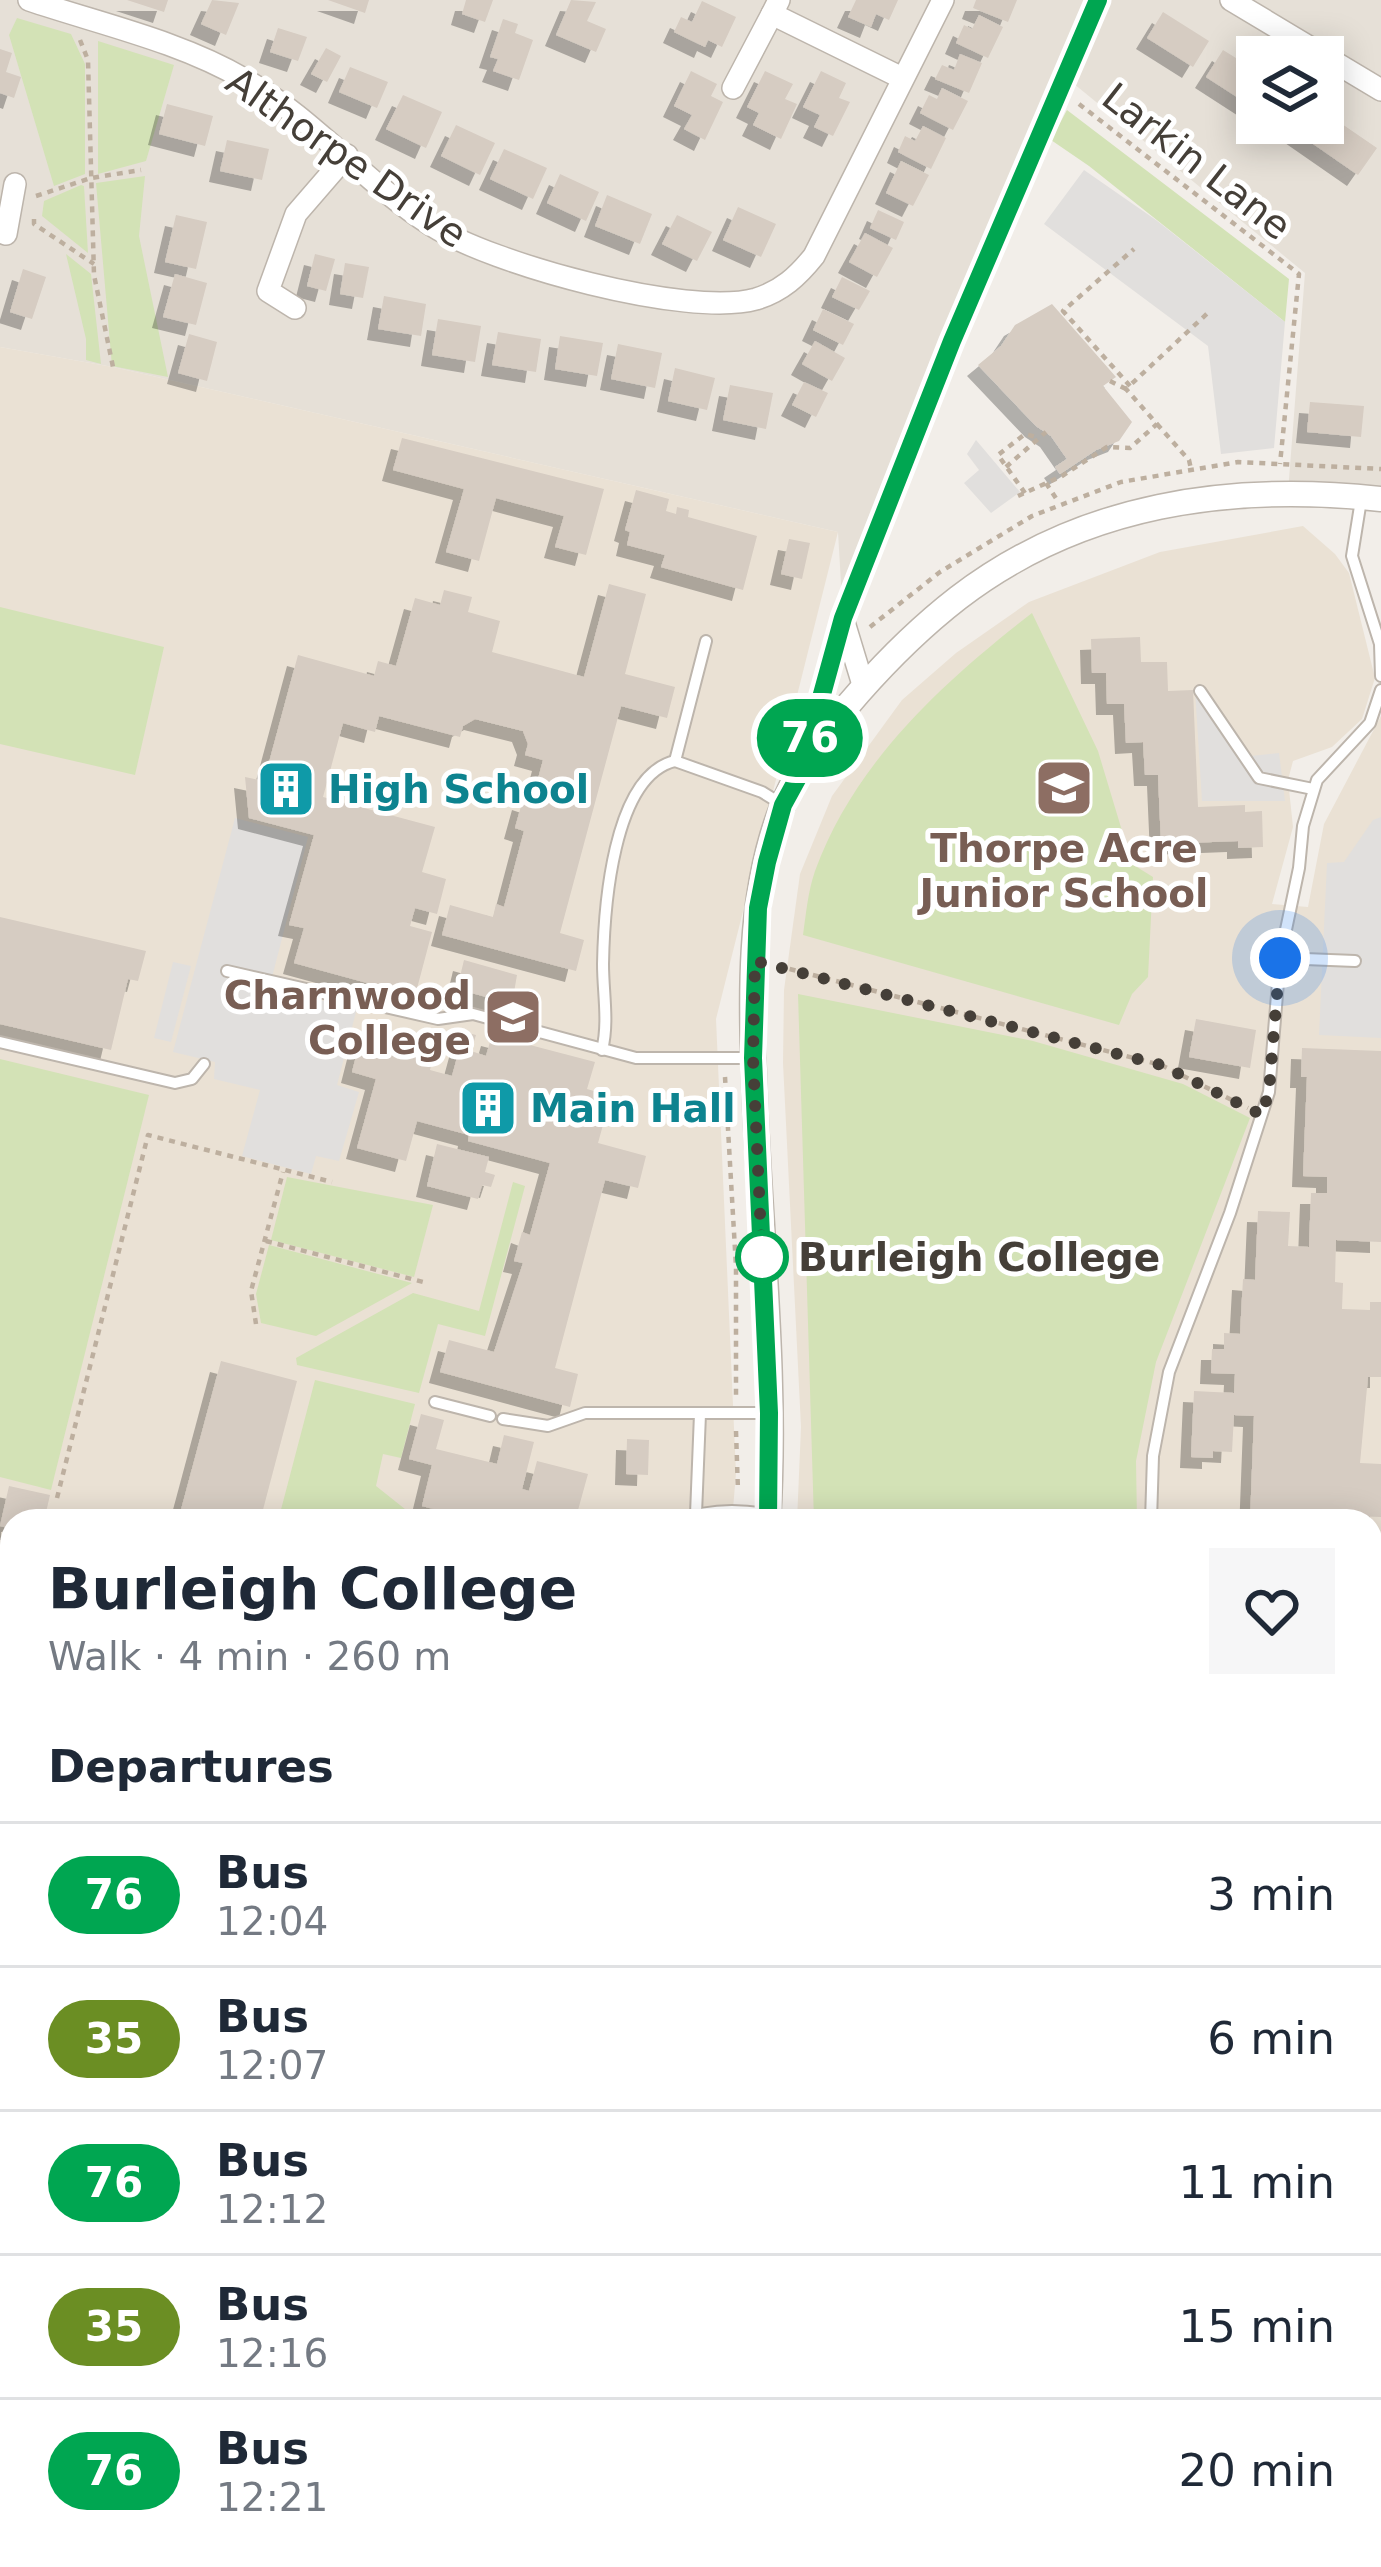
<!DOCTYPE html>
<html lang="en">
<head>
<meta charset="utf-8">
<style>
  body { margin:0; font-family:"DejaVu Sans",sans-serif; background:#f6f6f7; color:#1f2937; height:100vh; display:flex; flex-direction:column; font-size:45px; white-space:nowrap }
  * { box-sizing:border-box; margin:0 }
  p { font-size:39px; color:#747a83 }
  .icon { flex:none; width:66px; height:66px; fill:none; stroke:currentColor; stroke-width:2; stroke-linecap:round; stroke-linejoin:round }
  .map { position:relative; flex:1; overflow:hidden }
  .panel { position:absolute; left:0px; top:1509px; width:1383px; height:1059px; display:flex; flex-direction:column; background:#fff; border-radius:36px 36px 0 0; box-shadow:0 6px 30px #0003 }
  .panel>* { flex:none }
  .badge { padding:0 24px; border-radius:39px; font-size:42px; line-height:78px }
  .buttons { position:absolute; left:1236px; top:36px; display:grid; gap:24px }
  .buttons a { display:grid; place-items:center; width:108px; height:108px; border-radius:0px; background:#fff; box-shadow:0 6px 30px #0003; font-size:60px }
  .you { position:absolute; width:60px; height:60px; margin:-30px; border:9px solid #fff; border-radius:50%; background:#1a73e8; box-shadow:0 0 0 18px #1a73e833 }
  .map>.badge { position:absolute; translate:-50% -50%; box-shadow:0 0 0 6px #fff }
  h2 { padding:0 48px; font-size:45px; line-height:108px }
  .round { display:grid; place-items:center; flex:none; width:126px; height:126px; border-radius:0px; background:#f6f6f7 }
  .overview { display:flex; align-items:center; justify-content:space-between; height:204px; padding:0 48px }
  h1 { font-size:57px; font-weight:700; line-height:90px }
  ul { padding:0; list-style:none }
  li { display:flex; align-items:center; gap:36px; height:144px; padding:0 48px; border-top:3px solid #e0e1e3 }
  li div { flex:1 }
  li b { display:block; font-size:45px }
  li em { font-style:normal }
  li .badge { min-width:132px; font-weight:700; text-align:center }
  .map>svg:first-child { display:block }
</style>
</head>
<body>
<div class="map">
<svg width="1381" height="2567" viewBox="0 0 1381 2567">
  <defs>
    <filter id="shadow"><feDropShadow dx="-11" dy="11" stdDeviation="0" flood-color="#0004"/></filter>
  </defs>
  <rect width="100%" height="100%" fill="#f2eee9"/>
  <g fill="#e6e0d7" fill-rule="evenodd">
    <path d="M0,0H1381V499L1288,492L1305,273L1068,79L843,618L838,532L113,367L0,347ZM1257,57H1323V123H1257Z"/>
    <path d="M1381,1620V2567H691L689,2556H1371V1626Z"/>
    <path d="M257,2556H655L657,2567H251Z"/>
  </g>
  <g fill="#eae1d4">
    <path d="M0,347L113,367L838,532L716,1019L736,1473L732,1521H12V2055L0,2059Z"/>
    <path d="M1303,526L1335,554L1349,573L1375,678L1362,719L1332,747L1293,761L1288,780L1293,827L1272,904L1308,907L1324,824L1381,716V1551L1371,1557V1521H797L801,1427L783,1063L784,990L800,874L832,796L902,700L956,653L1029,602L1160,552Z"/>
    <path d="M12,2155V2556H224L218,2567H0V2159Z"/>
  </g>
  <g fill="#d3e2b6">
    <path d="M17,18L71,34L85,64V174L54,186L9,35Z"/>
    <path d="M98,41L174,65L146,161L98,174Z"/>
    <path d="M1067,110L1289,279L1285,322L1089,166L1051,140Z"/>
    <path d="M145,176L139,236L168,377L112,366L96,183Z"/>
    <path d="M81,185L84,186L88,253L42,216L44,201Z"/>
    <path d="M66,254L91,274L101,364L86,360V339Z"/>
    <path d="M0,607L164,647L135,775L0,744Z"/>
    <path d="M1032,613L1098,751L1132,864L1153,877L1148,977L1132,994L1119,1025L803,935C806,914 808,891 815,871C855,762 942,683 1032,613Z"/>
    <path d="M798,994L1033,1041L1183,1084L1250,1118L1156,1362L1136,1461L1137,1521H814Z"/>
    <path d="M0,1059L149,1095L51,1490L0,1477Z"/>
    <path d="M287,1177L433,1205L414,1277L271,1240Z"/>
    <path d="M513,1182L525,1186L485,1336L438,1324L419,1393L297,1365L296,1358L413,1293L479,1311Z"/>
    <path d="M269,1245L412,1283L316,1336L261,1323L256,1294Z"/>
    <path d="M315,1380L415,1404L401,1458L383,1454L376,1486L420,1521H278Z"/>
    <path d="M12,2068V2147L0,2151V2072Z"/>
    <path d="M0,2395L12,2407V2556H45L35,2567H9L0,2558Z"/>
  </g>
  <g fill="#e1dfdd">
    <path d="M1084,170L1156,220L1285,322L1274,448L1221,454L1208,346L1044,224Z"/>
    <path d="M976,440L1020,492L991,513L964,483L979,470L967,454Z"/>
    <path d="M1205,689L1251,756L1279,753L1285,801H1202L1195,690Z"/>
    <path d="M1381,817V1038L1319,1035L1327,863L1344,862L1373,820Z"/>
    <path d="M235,818L308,837L269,989L357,1008L337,1085L359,1092L339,1161L316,1156L311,1174L242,1156L260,1090L214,1079L215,1062L173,1052Z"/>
    <path d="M173,962L191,966L171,1042L154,1038Z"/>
  </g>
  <g fill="#d6ccc2" filter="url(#shadow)">
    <path d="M127,0H168L164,12Z"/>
    <path d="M212,0L239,3L226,35L201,24Z"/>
    <path d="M328,0H369L365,13Z"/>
    <path d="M466,0H493L485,22L462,14Z"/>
    <path d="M571,0L596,2L587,21L606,29L596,52L556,35Z"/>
    <path d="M856,0H898L889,20L876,14L871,27L848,17Z"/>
    <path d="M976,0H1017L1008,22L973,8Z"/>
    <path d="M702,1L736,17L722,47L708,40L705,47L674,32L681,17L692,22Z"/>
    <path d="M1163,12L1209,41L1193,67L1147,38Z"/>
    <path d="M979,15L1003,27L988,58L956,43L964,25L972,29Z"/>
    <path d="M503,19L518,24L515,33L533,40L519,80L493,71L498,59L490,57Z"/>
    <path d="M278,28L307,37L298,61L270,52Z"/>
    <path d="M326,48L341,56L327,82L311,74Z"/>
    <path d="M0,49L12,53L6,72L21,77L14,98L0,93Z"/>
    <path d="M1223,50L1257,71L1254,108L1206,77Z"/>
    <path d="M960,54L982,63L969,93L935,79L942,65L954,70Z"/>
    <path d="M350,67L388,82L377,108L339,92Z"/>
    <path d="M691,71L717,84L711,96L723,102L705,140L684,129L692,115L674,106Z"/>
    <path d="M765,71L793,84L785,99L797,104L781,139L753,125L759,113L747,107Z"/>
    <path d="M821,71L846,83L839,98L850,102L833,136L814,127L820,115L803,107Z"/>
    <path d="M942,88L968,101L953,130L920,113L929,95L937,99Z"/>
    <path d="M403,95L442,112L426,148L386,129Z"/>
    <path d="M167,104L213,116L205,146L159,134Z"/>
    <path d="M1323,111L1377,148L1358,175L1283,123H1323Z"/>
    <path d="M456,125L495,143L480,175L441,156Z"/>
    <path d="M923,126L946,138L931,169L898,152L905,136L915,141Z"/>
    <path d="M227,140L269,149L262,180L220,171Z"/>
    <path d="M504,149L547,168L533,199L490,179Z"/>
    <path d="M901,161L929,175L913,206L886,193Z"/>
    <path d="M560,174L599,192L586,221L547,203Z"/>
    <path d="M607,195L652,214L640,244L595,226Z"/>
    <path d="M738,207L776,224L761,257L723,240Z"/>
    <path d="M878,210L904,222L896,240L870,228Z"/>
    <path d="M176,215L207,222L196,269L165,262Z"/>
    <path d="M677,215L712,232L697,261L662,244Z"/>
    <path d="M865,233L893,248L877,277L849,262Z"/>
    <path d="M315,254L335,259L326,291L307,286Z"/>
    <path d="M345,263L369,267L363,298L340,294Z"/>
    <path d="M23,269L46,277L32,319L10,312Z"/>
    <path d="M175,274L207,283L196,325L163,317Z"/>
    <path d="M842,277L870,291L859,310L832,297Z"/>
    <path d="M384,296L426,304L421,336L378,329Z"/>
    <path d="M1052,304L1116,377L1103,386L1132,422L1119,441L1096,450L1060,474L1055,467L1067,459L1051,436L1036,426L978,365L1001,346L1015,325Z"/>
    <path d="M823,309L854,324L843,345L813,330Z"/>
    <path d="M438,319L481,326L475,362L432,355Z"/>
    <path d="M498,332L541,339L536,372L492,365Z"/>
    <path d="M189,334L217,342L207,381L178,373Z"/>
    <path d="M560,336L603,343L597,376L555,369Z"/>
    <path d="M815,341L845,358L832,381L802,364Z"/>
    <path d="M618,344L662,353L655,388L611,379Z"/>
    <path d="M675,368L715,378L707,410L668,401Z"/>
    <path d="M804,382L828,393L816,417L792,405Z"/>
    <path d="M730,385L773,393L766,429L723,420Z"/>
    <path d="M1310,402L1364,406L1361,437L1307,432Z"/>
    <path d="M402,438L604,489L586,555L555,547L564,516L496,498L479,561L446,552L464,489L393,470Z"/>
    <path d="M636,490L669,499L666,511L676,514L677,507L689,510L688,517L757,536L743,590L661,567L665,555L627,545L630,532L625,530Z"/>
    <path d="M789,539L810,543L802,579L781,574Z"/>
    <path d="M609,584L646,594L625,674L675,687L667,718L621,706L560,933L584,940L576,971L442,935L450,905L493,917L496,904L504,907L524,831L515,828L523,799L532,802L543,760L525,755L528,744L523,731L475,719L463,726L460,737L379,716L375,732L343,723L323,797L435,827L422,872L446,879L437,914L415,908L410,926L432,932L415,996L294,963L304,928L289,925L314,835L249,818L245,777L264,781L298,655L374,676L378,661L396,666L415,598L440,605L444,590L472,597L468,612L500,621L492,652L584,677Z"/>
    <path d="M1140,637L1141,662H1167L1168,691L1193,690L1198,807L1245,805V812L1262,811L1263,847L1238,848V841L1161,844L1158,775H1145L1143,742L1126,743L1124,704H1107L1106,673H1092L1091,639Z"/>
    <path d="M0,917L146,951L138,981L128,979L111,1050L0,1024Z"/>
    <path d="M464,960L517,975L512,1004L457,989Z"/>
    <path d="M1196,1019L1256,1030L1250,1068L1189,1057Z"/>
    <path d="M363,1029L435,1048L430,1070L452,1076L464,1032L476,1035L471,1051L486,1056L492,1035L595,1062L587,1089L611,1096L598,1143L646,1156L638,1188L605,1180L555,1368L578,1374L570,1407L440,1372L449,1340L494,1352L523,1263L514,1261L522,1232L530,1235L550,1163L468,1141L469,1135L417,1121L406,1161L357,1148L376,1079L352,1072Z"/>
    <path d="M1302,1048L1381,1051V1242L1336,1240L1335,1282L1343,1283L1342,1309L1370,1310V1302H1381V1377H1368L1360,1463L1381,1464V1517L1299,1514V1521H1250L1254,1416L1234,1415L1232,1452L1213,1451V1458L1191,1457L1194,1391L1234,1393L1235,1374L1211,1373L1212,1349H1224V1333L1240,1334L1243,1279L1255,1280L1258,1211L1290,1212L1288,1246L1309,1247L1311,1193H1327V1177L1303,1176L1307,1077H1301Z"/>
    <path d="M437,1144L489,1157L485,1172L495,1175L491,1187L482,1185L478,1199L427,1186Z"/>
    <path d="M221,1361L297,1381L260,1521H178Z"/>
    <path d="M421,1414L444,1420L436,1449L497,1464L504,1435L534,1442L522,1489L529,1491L537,1461L588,1474L575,1521H480L422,1506L432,1465L409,1459Z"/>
    <path d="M627,1439L649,1440L648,1475L626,1474Z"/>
    <path d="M9,1486L50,1495L44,1521H12V1529L0,1526Z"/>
    <path d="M1381,1807V1839L1371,1845V1813Z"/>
    <path d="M1381,1927V1965L1371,1971V1937Z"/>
    <path d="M1371,2331L1377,2336L1381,2331V2376L1371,2368Z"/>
    <path d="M1381,2537V2567H1376L1366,2556H1371V2546Z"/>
    <path d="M711,2556H737L739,2567H714Z"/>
    <path d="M825,2556H862V2567H826Z"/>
    <path d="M940,2556H999L1003,2558L998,2567H962Z"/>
    <path d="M1185,2556H1227L1215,2567H1173Z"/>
  </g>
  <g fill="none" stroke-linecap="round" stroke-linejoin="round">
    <defs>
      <g id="service">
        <path d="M1361,500L1352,556L1380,644L1381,676"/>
        <path d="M706,641L675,761L762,792L783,805"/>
        <path d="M1200,691L1259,778L1313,789"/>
        <path d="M1280,958L1355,961"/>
        <path d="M227,971L438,1019L473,1014L636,1058H752"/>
        <path d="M0,1042L175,1083L192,1079L204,1064"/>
        <path d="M602,1050C609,1022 603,993 603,964C604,911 612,776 675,761"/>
        <path d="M435,1402L490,1416"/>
        <path d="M503,1419L548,1426L585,1413H769"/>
        <path d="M696,1514L700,1414"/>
        <path d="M679,1521C707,1509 736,1509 766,1514"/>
        <path d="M1151,1521L1153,1456L1169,1372L1230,1213L1269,1092L1280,958L1299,868L1303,826L1317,780L1370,723L1381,690"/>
        <path d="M0,1675L12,1629"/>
        <path d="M0,1720V1757"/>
        <path d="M283,2556L298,2567"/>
      </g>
      <g id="minor">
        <path d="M29,0C100,24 179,41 244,79C314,119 364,182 431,225C491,264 688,318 756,299C782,291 798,276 814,256L943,0"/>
        <path d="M779,0L772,14L902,78"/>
        <path d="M1231,0L1381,90"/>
        <path d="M733,88L772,14"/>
        <path d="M0,232L6,234L15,184"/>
        <path d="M295,308L268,291L296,214L347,155"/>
        <path d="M843,619L864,688"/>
        <path d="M805,756L843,618L952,341L1098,0"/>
        <path d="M1371,1901L1381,1894"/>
        <path d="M1371,2260L1381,2250"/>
        <path d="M912,2556V2567"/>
        <path d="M1088,2567L1102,2556"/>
      </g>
      <g id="tertiary">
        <path d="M768,1521C777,1387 761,1238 755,1103C751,1006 746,896 783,805C810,736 900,643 958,598C1082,503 1230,483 1381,499"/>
        <path d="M655,2556L657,2567"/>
        <path d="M251,2567L257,2556"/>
      </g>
    </defs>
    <use href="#service" stroke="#bdb5ac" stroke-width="14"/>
    <use href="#minor" stroke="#bdb5ac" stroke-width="24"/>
    <use href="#tertiary" stroke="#bdb5ac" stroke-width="27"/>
    <g stroke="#bdaf9f" stroke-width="4.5" stroke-dasharray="6 6" stroke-linecap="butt">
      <path d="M80,40L88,60L94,275L113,367"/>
      <path d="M1079,104L1299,274L1280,464"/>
      <path d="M36,196L91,178L141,170"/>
      <path d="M34,219V224L94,264"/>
      <path d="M1110,381L1126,389"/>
      <path d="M1130,386L1063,311L1134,249"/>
      <path d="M1157,424L1189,460L1191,469"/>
      <path d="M1006,467L1046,432"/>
      <path d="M1046,483L1059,503"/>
      <path d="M1025,493L998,455L1025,434L1039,438"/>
      <path d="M1018,496L1062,476L1107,447L1130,448L1157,424L1126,389L1211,310"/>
      <path d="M870,627L940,572L1032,516L1121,482L1238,462L1381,469"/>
      <path d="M778,966L1161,1065L1248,1108"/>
      <path d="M725,1077L736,1267V1395"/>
      <path d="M266,1241L423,1282"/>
      <path d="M256,1324L251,1291L283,1172"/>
      <path d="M736,1431L738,1491"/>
      <path d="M57,1498L148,1135L332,1182"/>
      <path d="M1371,1579L1381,1574"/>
      <path d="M0,2107L12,2103"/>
      <path d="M0,2308L12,2332"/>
      <path d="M623,2556L625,2567"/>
      <path d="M76,2567L84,2556"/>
      <path d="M188,2567L192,2556"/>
    </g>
    <use href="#service" stroke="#fff" stroke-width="10"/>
    <use href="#minor" stroke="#fff" stroke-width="21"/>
    <use href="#tertiary" stroke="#fff" stroke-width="24"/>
  </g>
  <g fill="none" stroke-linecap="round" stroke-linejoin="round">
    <defs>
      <path id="line" d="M768,1521L769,1413L753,1058L758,908L767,862L783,805L800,774L843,618L952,341L1098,0"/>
    </defs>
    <use href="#line" stroke="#fff" stroke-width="27"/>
    <use href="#line" stroke="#00a651" stroke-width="18"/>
    <path stroke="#453f38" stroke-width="12" stroke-dasharray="0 21.6" d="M762,1257L753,1058L755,961L1161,1065L1262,1115L1269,1091L1280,958"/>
  </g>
  <defs>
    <symbol id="school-square" viewBox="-11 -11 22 22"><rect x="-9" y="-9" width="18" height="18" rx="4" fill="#8d6e63" stroke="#fff"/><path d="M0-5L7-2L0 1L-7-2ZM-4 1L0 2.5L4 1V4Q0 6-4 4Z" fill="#fff"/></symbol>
    <symbol id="building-square" viewBox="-11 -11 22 22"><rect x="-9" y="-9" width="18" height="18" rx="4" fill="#0f9aa8" stroke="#fff"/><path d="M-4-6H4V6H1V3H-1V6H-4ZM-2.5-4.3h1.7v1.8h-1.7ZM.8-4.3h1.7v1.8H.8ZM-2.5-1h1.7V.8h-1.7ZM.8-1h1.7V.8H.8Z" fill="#fff"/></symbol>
  </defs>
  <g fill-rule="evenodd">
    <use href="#school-square" x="1031" y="755" width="66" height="66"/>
    <use href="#building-square" x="253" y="756" width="66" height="66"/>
    <use href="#school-square" x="480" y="984" width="66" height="66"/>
    <use href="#building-square" x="455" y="1075" width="66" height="66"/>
  </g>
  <circle fill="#fff" stroke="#00a651" stroke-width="6" cx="762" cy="1257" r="24"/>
  <g text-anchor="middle" stroke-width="10" stroke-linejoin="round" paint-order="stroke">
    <g font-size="39" fill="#453f38" stroke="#fff">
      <text transform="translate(347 157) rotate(35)" y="14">Althorpe Drive</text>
      <text transform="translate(1197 161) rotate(38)" y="14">Larkin Lane</text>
    </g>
    <g font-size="39" font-weight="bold" fill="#0d838f" stroke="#fff" text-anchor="start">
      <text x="328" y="803">High School</text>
      <text x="530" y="1122">Main Hall</text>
    </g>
    <g font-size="39" font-weight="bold" fill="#785e54" stroke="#fff">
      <text x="1064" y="862">Thorpe Acre<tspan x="1064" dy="45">Junior School</tspan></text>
      <text x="471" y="1009" text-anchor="end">Charnwood<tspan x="471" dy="45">College</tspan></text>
    </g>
    <g font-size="39" font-weight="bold" fill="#453f38" stroke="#fff" text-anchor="start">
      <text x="798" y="1271">Burleigh College</text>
    </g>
  </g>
</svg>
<div class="buttons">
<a><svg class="icon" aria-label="layers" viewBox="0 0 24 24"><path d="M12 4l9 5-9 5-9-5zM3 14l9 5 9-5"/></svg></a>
</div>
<div class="you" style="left:1280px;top:958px"></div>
<b class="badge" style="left:810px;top:738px;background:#00a651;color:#fff">76</b>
<section class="panel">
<div class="overview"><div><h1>Burleigh College</h1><p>Walk · 4 min · 260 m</p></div><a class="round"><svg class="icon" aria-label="heart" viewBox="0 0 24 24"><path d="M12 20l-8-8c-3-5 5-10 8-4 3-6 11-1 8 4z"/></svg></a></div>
<h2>Departures</h2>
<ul>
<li><span class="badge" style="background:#00a651;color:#fff">76</span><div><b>Bus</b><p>12:04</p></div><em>3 min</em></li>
<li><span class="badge" style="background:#6b8e23;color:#fff">35</span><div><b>Bus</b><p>12:07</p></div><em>6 min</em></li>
<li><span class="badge" style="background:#00a651;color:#fff">76</span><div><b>Bus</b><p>12:12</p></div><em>11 min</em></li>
<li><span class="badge" style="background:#6b8e23;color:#fff">35</span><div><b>Bus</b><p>12:16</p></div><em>15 min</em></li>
<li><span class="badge" style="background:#00a651;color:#fff">76</span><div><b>Bus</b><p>12:21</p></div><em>20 min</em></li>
</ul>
</section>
</div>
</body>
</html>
